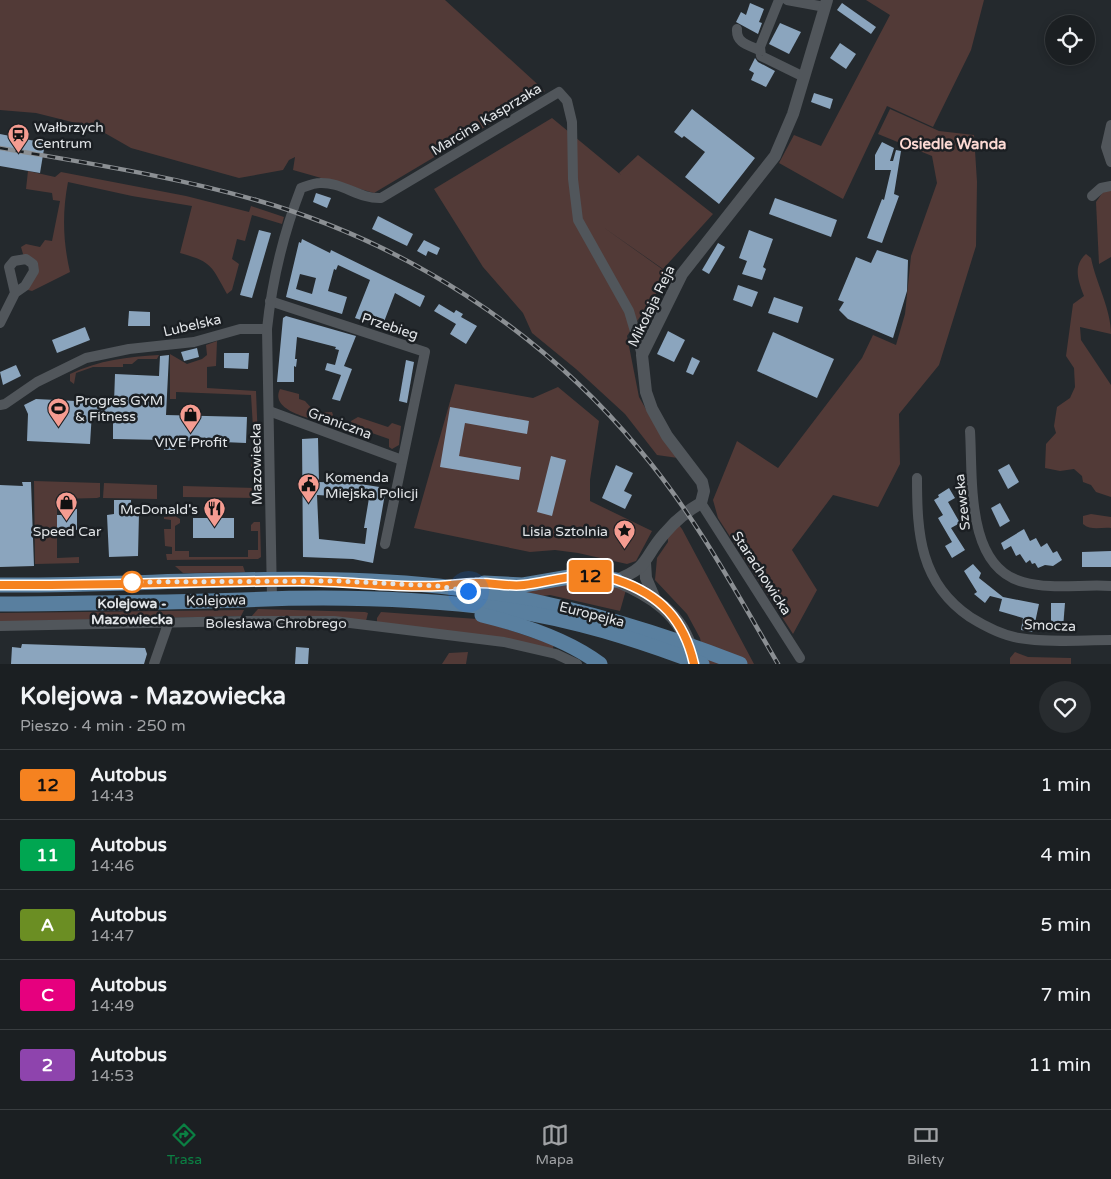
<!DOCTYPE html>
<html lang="pl">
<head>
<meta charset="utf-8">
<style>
  body { margin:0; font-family:"Varela Round",sans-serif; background:#282c2f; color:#f1f3f6; height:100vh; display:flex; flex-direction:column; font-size:19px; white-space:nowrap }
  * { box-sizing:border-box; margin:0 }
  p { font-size:16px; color:#a0a2a5 }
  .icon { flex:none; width:28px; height:28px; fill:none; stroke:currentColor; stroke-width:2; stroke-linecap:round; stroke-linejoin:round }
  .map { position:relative; height:664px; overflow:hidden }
  .panel { display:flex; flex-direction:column; background:#1b1f22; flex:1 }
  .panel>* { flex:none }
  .badge { padding:0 10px; border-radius:4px; font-size:18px; line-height:32px }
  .controls { position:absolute; left:1045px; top:15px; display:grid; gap:10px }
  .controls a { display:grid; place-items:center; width:50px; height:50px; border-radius:50%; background:#1b1f22; box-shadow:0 2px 8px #0003,0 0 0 1px #393d40; font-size:25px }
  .you { position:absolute; width:25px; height:25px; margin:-12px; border:4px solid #fff; border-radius:50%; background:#1a73e8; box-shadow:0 0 0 8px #1a73e833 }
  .map>.badge { position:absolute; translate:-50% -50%; box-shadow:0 0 0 2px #fff }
  .round { display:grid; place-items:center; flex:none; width:52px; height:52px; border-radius:26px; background:#282c2f }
  .overview { display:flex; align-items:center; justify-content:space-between; height:85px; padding:0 20px }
  h1 { font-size:24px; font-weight:700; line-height:38px }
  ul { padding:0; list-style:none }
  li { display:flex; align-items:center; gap:15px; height:70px; padding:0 20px; border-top:1px solid #393d40 }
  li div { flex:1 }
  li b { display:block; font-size:19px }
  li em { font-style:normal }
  li .badge { min-width:55px; font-weight:700; text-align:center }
  .tab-bar { display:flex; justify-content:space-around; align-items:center; height:70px; border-top:1px solid #393d40; background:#1b1f22; font-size:14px; color:#a0a2a5 }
  .tab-bar a { display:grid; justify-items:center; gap:2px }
  .tab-bar .current { color:#0b8043 }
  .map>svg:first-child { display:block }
</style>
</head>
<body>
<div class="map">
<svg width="1111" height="664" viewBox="0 0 1111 664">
  <rect width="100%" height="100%" fill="#24292d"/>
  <g fill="#523a37">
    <path d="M0,0H445L545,91L374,193L293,170L295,157L289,160L283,170L239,178L131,148L96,128L36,113L0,110Z"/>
    <path d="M866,0H984L971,50L933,127L887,106L843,199L779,163L794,135L821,146L890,15Z"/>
    <path d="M890,109L939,131L974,135L977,182L976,246L939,365L899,414L900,464L878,507L833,495L792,550L817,590L793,634L718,518L713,500L737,441L778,468L862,358L873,335L896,345L905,314L911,256L937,183L932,156L878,134Z"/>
    <path d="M552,118L621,175L619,173L638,155L713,214L663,269L603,227L669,274L627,336L639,397L662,437L678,458L657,455L625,414L576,369L532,333L523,313L483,267L434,189Z"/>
    <path d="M28,171L55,177L61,172L186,196L249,212L251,206L284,217L282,224L252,215L245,241L237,239L232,259L239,264L232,290L227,294C211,265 212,262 180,253L192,206L132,196L68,182C62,213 63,242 70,272L32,291L28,290L30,282L37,274L23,254L21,247L26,244L40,247L45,240L52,241L60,201L53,200L52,193L26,189Z"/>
    <path d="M1111,190V257L1099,264L1096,202L1103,192Z"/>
    <path d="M1086,254L1091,258C1096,283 1111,309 1111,334L1080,327L1081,340L1111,385V497L1096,492L1091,485L1083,482L1082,476L1074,469L1060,471L1045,468L1046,444L1056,433L1054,426L1057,407L1070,398L1075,387L1074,368L1066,356L1073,304L1084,296C1079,282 1072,266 1086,254Z"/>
    <path d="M217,341L216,366L207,367V388L256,391L259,467H251L254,444L251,395L176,392V399H170V354L187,364L202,359L207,355L206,345Z"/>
    <path d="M159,355L157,359H138L132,364H123V367H93L76,373L74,384L70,381V374C99,360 128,357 159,355Z"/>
    <path d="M455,384L533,398L558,387L599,421L590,480V501L652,531L636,561L627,564L578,553L555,550L530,552L414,528Z"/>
    <path d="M280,389L299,394V399L305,401L316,413L332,412L333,415L326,423C313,419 269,411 280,389Z"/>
    <path d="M358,417L388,427L392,423L401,426L399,445L392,449L389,447V439L352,426L351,421Z"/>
    <path d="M34,481L100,483V497L97,498L57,499V558L79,557V563L35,564Z"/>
    <path d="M104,483L157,485V499L103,498Z"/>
    <path d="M183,486L260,488V498L183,497Z"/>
    <path d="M1091,514L1111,517V528C1101,527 1091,531 1083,524V516Z"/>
    <path d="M175,516L180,519V523L175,526V551H189V557H248V550H258V531H251V525L254,522H260L261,557L258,559L167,560L166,554H172V547L165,546L164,529H171V520L164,519V517Z"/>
    <path d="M679,525L682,529L754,664H705L700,638L687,614L655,580L657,558L668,542V536Z"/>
    <path d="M175,566H243L245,572L191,573H183Z"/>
    <path d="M583,583H600L626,590L620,611L550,595L542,596L514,591Z"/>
    <path d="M258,609L365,612L368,613L366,621L251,617Z"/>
    <path d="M244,610L241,616L0,622V613Z"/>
    <path d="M381,612L477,619L554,645L552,651L377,623V618Z"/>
    <path d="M468,652L466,664H442L449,653Z"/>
    <path d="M1015,652L1028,657L1071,658V664H1010V658Z"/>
  </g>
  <g fill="#8ba5be" fill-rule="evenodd">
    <path d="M750,3L764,9L759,22L762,23L758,34L736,22L741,12L746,15Z"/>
    <path d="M842,3L876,27L871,34L837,10Z"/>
    <path d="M780,23L801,32L789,54L769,44Z"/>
    <path d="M840,43L856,54L846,69L830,58Z"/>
    <path d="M755,58L758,62L775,71L766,87L751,80L754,73L749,70Z"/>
    <path d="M814,93L833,99L830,109L811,102Z"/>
    <path d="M692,109L755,158L719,204L685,177L705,152L684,136L682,138L674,132Z"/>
    <path d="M0,134L45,143L40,173L0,166Z"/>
    <path d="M882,142L894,148L890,161H893L896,150L901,151L894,194L899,196L882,243L867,238L882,199L884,200L891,170H875V155Z"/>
    <path d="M316,193L331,198L327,208L313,202Z"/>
    <path d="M775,198L837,220L831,237L769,214Z"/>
    <path d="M378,216L413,234L407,246L372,229Z"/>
    <path d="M259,230L271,233L252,298L240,295Z"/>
    <path d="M749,230L773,239L763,267L766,269L762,280L742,274L747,261L739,258Z"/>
    <path d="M302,239L330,253L331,250L425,296L422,303L420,307L395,293L382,327L355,318L370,280L338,265L336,270L334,269L328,291L347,297L342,314L286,297L299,242L301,243ZM300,274L316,278L312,294L296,289Z"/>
    <path d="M424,240L440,248L437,255L428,251L426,256L417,251Z"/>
    <path d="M718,243L725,247L709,274L702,270Z"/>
    <path d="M877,250L908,260L907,291L893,338L848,319L839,310L844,302L838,300L856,257L871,263Z"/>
    <path d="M738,285L758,292L752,307L733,300Z"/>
    <path d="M774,297L803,307L798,323L768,313Z"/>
    <path d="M439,304L454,313L456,310L463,314L461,317L477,326L466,344L450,334L456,324L434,311Z"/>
    <path d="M129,311L150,312V326H128Z"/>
    <path d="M286,316L356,336L344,366L352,369L340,401L332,399L341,375L325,370L327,363L335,365L339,350L335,349L336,347L297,337L295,359H297L296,367L294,366V382H277L283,318Z"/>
    <path d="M85,327L90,340L57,353L52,340Z"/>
    <path d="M668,331L685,340L674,362L657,354Z"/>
    <path d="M773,332L834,359L817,398L757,371Z"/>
    <path d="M197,348L199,357L184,361L181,352Z"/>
    <path d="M224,353H249L248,369L224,368Z"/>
    <path d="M169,355L166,415L247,417L246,443L176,440L175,450H164V440L113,439V413L92,412L90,444L27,441L28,414L24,405L36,399L114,403L115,374L159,376L160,356Z"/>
    <path d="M692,357L700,361L693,375L686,372Z"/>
    <path d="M406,360L414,362L407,403L399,401Z"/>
    <path d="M16,365L21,376L3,385L0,372Z"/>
    <path d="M450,407L529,421L527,434L465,423L459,456L521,467L519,480L440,467Z"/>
    <path d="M318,438L319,482L360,484L386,488L373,563L353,559L303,557L302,439ZM317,495L369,498L364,528H367L365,544L319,539Z"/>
    <path d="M551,456L566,460L552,516L537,512Z"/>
    <path d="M1009,464L1019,482L1008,489L998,470Z"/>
    <path d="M616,465L633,473L624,491L632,495L625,509L602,498Z"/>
    <path d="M22,482H31L34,566L0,567V485L23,486Z"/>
    <path d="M949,488L955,498L948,502L960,523L951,528L965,550L952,558L945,546L952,542L938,518L943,515L934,500L939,497L938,495Z"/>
    <path d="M114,500H131V514L139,513L138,556L109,557L107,515L114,514Z"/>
    <path d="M1000,503L1010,521L1000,527L991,508Z"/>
    <path d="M77,509V530H57V515H66V510Z"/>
    <rect x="193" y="518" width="41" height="20"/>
    <path d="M1024,529L1030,541L1036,538L1041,547L1047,543L1053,553L1057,551L1062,560L1053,566L1045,565L1038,568L1035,563L1032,564L1030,560L1026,563L1020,554L1016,556L1011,546L1004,550L1001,543Z"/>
    <path d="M1111,551V567H1082V552Z"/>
    <path d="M973,564L981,573L979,578L1003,597L1039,604L1033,632L1021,630L1023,618L999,611L1002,599L990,596L985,603L974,594L977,592L964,571Z"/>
    <path d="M1051,603H1065L1063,628H1051Z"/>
    <path d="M22,644L145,648L147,654L144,664H11L12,647L21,648Z"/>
    <path d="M296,647L309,648L308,664H295Z"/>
  </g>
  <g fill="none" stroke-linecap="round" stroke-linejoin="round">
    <g stroke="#51565b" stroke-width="10">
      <path d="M779,0L760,47L761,56L804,77"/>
      <path d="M787,0L825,7"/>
      <path d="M737,29C736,43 748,45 759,50"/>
      <path d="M1111,125L1106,147L1111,162"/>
      <path d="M1092,196L1101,188L1111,186"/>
      <path d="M270,301L425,352L385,544"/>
      <path d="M0,323L15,293L25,286L34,271L33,264L26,259L14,261L9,267L15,293"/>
      <path d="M0,405L5,404L37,382L86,358L129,349L194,342L240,329H267"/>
      <path d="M269,411L402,460"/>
      <path d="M970,431C973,478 965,567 1023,582C1051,590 1082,584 1111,586"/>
      <path d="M917,478C917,534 920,583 970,617C986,627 1001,635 1019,638C1049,643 1081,640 1111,640"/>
      <path d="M701,503L800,658"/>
      <path d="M272,599L267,329C272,281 284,232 301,188C307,186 314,183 320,183C342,182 359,199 381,198L559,92L567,101L572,122L573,179L578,220L629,311L642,355"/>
      <path d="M0,626L246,621H334L504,642L556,654L577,664"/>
      <path d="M154,664L168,624"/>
    </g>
    <g stroke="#51565b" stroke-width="12">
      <path d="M645,563L646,578L655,599"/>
      <path d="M616,580C651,567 643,557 665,533C675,521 687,511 701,503L704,491L702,482L667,436L652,409L646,392L642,355L682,274L775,156L793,114L827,0"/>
    </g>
    <path stroke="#51565b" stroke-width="14" d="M616,580C652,595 682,614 692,654"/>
    <g stroke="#597f9f" stroke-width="15">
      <path d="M484,583L523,585L581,575L616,580"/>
      <path d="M0,585C146,586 292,571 438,586C543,597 642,626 740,664"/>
      <path d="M0,604C81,603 161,603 242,600C328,596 417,598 502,609C571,618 638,640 702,664"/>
      <path d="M482,615C523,625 567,639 600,664"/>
    </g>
    <defs>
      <path id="rail" d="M0,148C86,163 172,176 256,200C404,242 541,330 639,449C694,514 735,590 778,664"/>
    </defs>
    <use href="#rail" stroke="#8b8f93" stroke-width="4.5"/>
    <use href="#rail" stroke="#1b1f23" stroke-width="2.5" stroke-dasharray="8" stroke-linecap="butt"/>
  </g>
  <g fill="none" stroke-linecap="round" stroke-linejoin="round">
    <defs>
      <path id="line" d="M0,585C101,586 201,581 302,581C347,581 394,588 438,586C450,586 462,583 475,583C492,582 507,587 524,585C555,581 586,569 617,580C661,595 684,620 694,664"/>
    </defs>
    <use href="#line" stroke="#fff" stroke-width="11"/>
    <use href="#line" stroke="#f58220" stroke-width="8"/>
    <path stroke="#e2e5e8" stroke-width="5" stroke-dasharray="0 9" d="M132,582L339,581L438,586L468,591"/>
  </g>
  <defs>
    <symbol id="station-pin" viewBox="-11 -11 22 30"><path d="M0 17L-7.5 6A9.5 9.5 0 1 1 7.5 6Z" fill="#f59c91" stroke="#1b1f23"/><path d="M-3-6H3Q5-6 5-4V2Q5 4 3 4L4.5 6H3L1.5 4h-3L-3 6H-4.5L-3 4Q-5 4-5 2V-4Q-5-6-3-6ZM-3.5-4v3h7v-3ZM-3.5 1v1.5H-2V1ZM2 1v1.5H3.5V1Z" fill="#111"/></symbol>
    <symbol id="stadium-pin" viewBox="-11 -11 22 30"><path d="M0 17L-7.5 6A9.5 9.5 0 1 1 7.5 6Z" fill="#f59c91" stroke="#1b1f23"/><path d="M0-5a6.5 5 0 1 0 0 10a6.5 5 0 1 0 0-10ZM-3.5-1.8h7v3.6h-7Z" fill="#111"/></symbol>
    <symbol id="shop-pin" viewBox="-11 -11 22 30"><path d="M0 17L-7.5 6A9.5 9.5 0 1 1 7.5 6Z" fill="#f59c91" stroke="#1b1f23"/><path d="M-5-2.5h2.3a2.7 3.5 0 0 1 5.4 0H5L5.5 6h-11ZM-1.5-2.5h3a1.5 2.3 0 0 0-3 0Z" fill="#111"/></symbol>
    <symbol id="civic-pin" viewBox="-11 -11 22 30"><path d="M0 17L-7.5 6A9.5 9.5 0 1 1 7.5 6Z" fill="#f59c91" stroke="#1b1f23"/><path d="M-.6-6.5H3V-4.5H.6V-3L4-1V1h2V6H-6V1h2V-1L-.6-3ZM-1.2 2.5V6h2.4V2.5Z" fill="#111"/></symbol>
    <symbol id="restaurant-pin" viewBox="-11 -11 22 30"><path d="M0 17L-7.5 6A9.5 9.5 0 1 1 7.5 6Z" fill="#f59c91" stroke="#1b1f23"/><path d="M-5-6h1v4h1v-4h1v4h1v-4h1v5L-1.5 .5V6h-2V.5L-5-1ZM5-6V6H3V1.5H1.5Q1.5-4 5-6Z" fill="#111"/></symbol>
    <symbol id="sight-pin" viewBox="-11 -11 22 30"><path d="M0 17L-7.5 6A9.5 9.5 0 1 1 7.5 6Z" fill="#f59c91" stroke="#1b1f23"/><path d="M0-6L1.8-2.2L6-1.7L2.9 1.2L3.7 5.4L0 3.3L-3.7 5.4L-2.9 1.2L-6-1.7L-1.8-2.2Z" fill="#111"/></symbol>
  </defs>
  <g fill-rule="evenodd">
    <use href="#station-pin" x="6" y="122" width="25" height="34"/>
    <use href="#stadium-pin" x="46" y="396" width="25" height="34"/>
    <use href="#shop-pin" x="178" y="402" width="25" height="34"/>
    <use href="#civic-pin" x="296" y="472" width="25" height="34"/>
    <use href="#shop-pin" x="54" y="490" width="25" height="34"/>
    <use href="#restaurant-pin" x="202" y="496" width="25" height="34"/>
    <use href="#sight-pin" x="612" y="518" width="25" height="34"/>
  </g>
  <circle fill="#fff" stroke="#f58220" stroke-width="2.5" cx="132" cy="582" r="10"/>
  <g text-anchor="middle" stroke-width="5" stroke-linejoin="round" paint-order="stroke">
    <g font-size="14" fill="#e2e5e8" stroke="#1b1f23">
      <text transform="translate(486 119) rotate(-31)" y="5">Marcina Kasprzaka</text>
      <text transform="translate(651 306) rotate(-64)" y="5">Mikołaja Reja</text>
      <text transform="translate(192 325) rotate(-13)" y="5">Lubelska</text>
      <text transform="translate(390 326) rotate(18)" y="5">Przebieg</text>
      <text transform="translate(340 423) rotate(20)" y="5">Graniczna</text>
      <text transform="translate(256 464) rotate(-91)" y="5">Mazowiecka</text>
      <text transform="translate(962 502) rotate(-96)" y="5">Szewska</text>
      <text transform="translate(762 573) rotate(57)" y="5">Starachowicka</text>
      <text transform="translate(216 600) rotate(-1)" y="5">Kolejowa</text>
      <text transform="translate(592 614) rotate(14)" y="5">Europejka</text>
      <text x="276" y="628">Bolesława Chrobrego</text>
      <text transform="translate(1050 625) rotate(2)" y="5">Smocza</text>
    </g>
    <g font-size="14" fill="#e2e5e8" stroke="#1b1f23" text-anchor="start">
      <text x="34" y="132">Wałbrzych<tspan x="34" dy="16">Centrum</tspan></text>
      <text x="75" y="405">Progres GYM<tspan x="75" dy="16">&amp; Fitness</tspan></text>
      <text x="191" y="447" text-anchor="middle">VIVE Profit</text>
      <text x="325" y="482">Komenda<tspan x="325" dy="16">Miejska Policji</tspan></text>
      <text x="198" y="514" text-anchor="end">McDonald's</text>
      <text x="67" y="536" text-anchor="middle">Speed Car</text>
      <text x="608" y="536" text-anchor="end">Lisia Sztolnia</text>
    </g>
    <g font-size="14" font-weight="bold" fill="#e2e5e8" stroke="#1b1f23">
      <text x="132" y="608">Kolejowa -<tspan x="132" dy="16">Mazowiecka</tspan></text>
    </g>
    <g font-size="15" font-weight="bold" fill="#fcd9d3" stroke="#1b1f23">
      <text x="953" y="149">Osiedle Wanda</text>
    </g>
  </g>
</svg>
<div class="controls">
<a><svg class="icon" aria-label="locate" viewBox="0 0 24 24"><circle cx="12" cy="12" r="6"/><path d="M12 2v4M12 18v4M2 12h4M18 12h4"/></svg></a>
</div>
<div class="you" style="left:468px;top:591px"></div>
<b class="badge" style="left:590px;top:576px;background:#f58220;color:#111">12</b>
</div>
<section class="panel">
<div class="overview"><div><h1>Kolejowa - Mazowiecka</h1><p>Pieszo · 4 min · 250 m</p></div><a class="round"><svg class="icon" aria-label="heart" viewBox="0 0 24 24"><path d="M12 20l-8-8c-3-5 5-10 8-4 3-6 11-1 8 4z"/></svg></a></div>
<ul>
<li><span class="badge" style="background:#f58220;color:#111">12</span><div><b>Autobus</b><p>14:43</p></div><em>1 min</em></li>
<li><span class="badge" style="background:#00a651;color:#fff">11</span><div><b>Autobus</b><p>14:46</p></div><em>4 min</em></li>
<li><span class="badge" style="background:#6b8e23;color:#fff">A</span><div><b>Autobus</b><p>14:47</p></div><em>5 min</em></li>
<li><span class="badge" style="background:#e6007e;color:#fff">C</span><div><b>Autobus</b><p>14:49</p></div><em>7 min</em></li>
<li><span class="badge" style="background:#8e44ad;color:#fff">2</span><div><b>Autobus</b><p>14:53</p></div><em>11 min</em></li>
</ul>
</section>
<nav class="tab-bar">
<a class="current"><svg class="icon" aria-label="directions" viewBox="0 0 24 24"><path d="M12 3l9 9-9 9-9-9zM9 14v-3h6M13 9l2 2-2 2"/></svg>Trasa</a>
<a><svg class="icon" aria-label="map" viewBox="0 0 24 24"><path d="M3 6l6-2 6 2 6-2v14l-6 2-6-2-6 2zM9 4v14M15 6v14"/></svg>Mapa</a>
<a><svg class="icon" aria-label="tickets" viewBox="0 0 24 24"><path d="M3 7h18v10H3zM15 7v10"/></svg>Bilety</a>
</nav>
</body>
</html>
